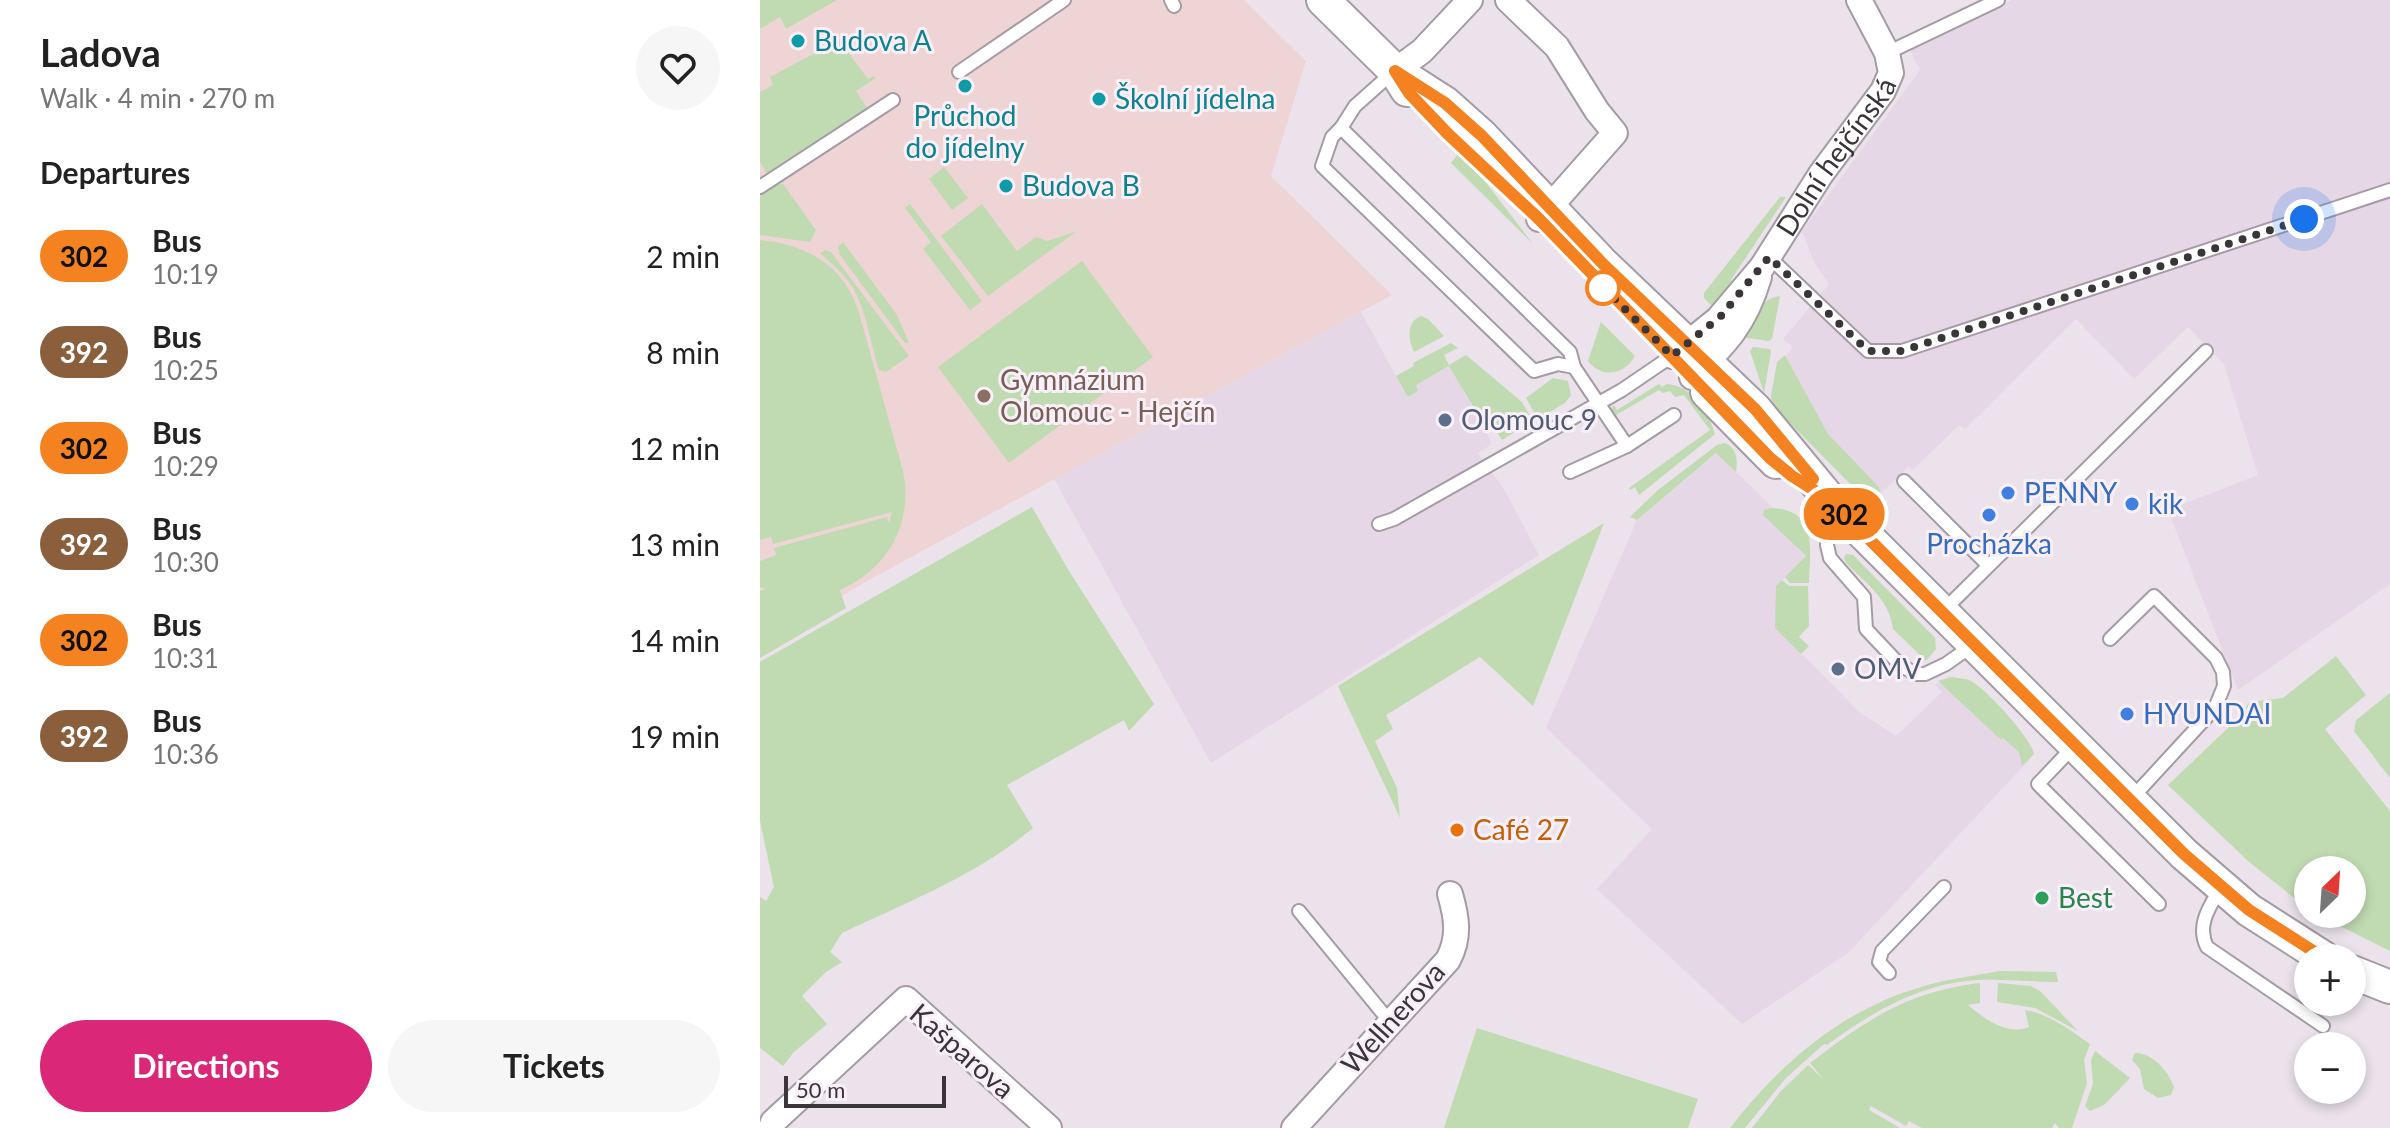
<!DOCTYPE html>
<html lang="en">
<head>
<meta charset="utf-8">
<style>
  body { margin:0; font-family:Lato,sans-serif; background:#f6f6f6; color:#222; height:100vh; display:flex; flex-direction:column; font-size:30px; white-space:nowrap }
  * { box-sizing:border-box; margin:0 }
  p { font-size:26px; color:#767676 }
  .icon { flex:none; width:44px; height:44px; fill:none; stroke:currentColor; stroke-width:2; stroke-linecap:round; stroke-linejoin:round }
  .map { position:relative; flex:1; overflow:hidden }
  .side { display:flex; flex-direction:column; background:#fff; width:760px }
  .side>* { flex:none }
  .badge { padding:0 16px; border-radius:26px; font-size:28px; line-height:52px }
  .needle { width:52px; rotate:25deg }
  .tools { position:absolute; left:1534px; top:856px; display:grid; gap:16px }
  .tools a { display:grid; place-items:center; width:72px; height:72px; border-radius:50%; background:#fff; box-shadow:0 4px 12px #0003; font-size:40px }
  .scale { position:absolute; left:24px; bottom:20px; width:162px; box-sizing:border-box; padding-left:8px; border:4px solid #393539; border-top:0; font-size:22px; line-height:28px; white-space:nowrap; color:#393539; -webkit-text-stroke:6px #f9eff9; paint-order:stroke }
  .you { position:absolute; width:40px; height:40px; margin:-20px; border:6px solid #fff; border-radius:50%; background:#1a73e8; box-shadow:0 0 0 12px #1a73e833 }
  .map>.badge { position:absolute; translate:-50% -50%; box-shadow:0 0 0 4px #fff }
  h2 { padding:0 40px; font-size:30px; line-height:72px }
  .round { display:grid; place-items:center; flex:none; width:84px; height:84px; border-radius:42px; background:#f6f6f6 }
  .overview { display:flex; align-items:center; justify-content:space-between; height:136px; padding:0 40px }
  h1 { font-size:38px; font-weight:700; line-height:60px }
  .primary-button { display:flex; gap:16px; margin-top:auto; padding:16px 40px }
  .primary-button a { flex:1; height:92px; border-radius:48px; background:#db2777; color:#fff; font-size:32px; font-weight:700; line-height:92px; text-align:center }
  .primary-button a+a { background:#f6f6f6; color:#222 }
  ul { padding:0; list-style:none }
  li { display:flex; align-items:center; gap:24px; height:96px; padding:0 40px }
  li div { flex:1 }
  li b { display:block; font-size:30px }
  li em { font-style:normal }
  li .badge { min-width:88px; font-weight:700; text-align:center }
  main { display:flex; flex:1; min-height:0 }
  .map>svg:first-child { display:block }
</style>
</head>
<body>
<main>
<section class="side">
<div class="overview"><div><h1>Ladova</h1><p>Walk · 4 min · 270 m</p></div><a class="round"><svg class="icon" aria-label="heart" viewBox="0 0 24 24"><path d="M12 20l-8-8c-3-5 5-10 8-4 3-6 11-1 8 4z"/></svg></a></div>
<h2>Departures</h2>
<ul>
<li><span class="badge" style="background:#f58220;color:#111">302</span><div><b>Bus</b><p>10:19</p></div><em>2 min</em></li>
<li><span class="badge" style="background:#8b5e3c;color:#fff">392</span><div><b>Bus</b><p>10:25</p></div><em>8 min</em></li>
<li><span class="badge" style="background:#f58220;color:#111">302</span><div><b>Bus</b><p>10:29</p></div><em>12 min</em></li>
<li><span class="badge" style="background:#8b5e3c;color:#fff">392</span><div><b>Bus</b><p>10:30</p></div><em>13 min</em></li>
<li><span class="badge" style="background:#f58220;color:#111">302</span><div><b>Bus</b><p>10:31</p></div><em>14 min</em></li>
<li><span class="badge" style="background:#8b5e3c;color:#fff">392</span><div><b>Bus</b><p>10:36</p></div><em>19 min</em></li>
</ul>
<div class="primary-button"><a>Directions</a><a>Tickets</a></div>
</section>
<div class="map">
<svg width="1630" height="1128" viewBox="0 0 1630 1128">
  <rect width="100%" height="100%" fill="#ebe2ec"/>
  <g fill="#e6d7e7">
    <path d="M1252,0H1630V584L1478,690L1408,510L1498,475L1464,364L1428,327L1374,379L1316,319L1205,429L1199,425L1153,470L1149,466L1119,495L1072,446L1026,356L1033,347L1023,339L1069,284L1054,262L1042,231L1160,70L1150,50Z"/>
    <path d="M601,312L642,387L655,385L690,366L732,444L718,453L744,489L779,555L451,763L294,479Z"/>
    <path d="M957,453L1037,532L1036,547L1046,557L1016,587L1018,629L1099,712L1136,736L1182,692L1175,685L1178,682L1184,687L1188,683L1270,759L1088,953L982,1024L837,889L892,829L786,728L877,520Z"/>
  </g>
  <path fill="#efd4d5" d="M0,0H484L546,61L511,176L632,295L109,580L0,644Z"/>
  <g fill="#c0dbb1">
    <path d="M0,0H77L26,29L20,17L0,29Z"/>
    <path d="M79,40L108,79L114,76L116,78L96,91L107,108L106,111L8,175L0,162V92L13,85L10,77Z"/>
    <path d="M699,153L727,184L773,244L691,163Z"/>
    <path d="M184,167L208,198L192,210L169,179Z"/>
    <path d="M23,184L56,230L50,242L0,235V195L14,185Z"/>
    <path d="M1020,197H1026L971,280L972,287L956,310L944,298V293Z"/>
    <path d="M150,204L222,301L210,310L163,249L171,242L145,208Z"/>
    <path d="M222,204L257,251L276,237L287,241L317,231L228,296L181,236Z"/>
    <path d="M0,240C45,244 82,264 98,309L143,471C154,523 128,569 80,590L86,608L0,658V591L6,589L0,587V561L16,555L14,548L127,517L129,523L132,512L13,544L11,537L0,540Z"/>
    <path d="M83,242L137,315L149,343H145L80,255L78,247Z"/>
    <path d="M65,250L71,252L149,356L126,372L119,370C110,343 107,310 91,285C82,272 71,263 60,253Z"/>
    <path d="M322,261L393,357L249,463L178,367Z"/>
    <path d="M1020,296L1012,339L1009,341L981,337C992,319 998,299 1020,296Z"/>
    <path d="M661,316L668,319L684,336L654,352C648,339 646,322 661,316Z"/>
    <path d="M841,322L875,356C864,375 842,379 828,361Z"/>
    <path d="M691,343L698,348L684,355L689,365L706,355L762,402L773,421L742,440L733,426L727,430L689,366L656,385L658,391L648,397L636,376L654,366L653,363Z"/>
    <path d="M993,347L1010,349L1011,352L1004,393L990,351Z"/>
    <path d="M1025,355L1068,434L1119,487L1120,496L1096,490L1012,405L1011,396L1017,362Z"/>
    <path d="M793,378L808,381L811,395L805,403L778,419L766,398Z"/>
    <path d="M899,384L902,387L907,384C933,386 948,412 955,434L879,495L875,487L870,490L869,488L950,430L924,395L915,397L910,391L903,393L899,390L851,418V409L854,405L857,410Z"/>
    <path d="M965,443C977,448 978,460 976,472L956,453L877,520L870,517L898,490L957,445Z"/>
    <path d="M272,507L309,571L394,704L369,731L364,720L247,785L273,828C217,875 147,902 82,933L70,952L82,962L66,972L42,996L67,1024L34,1052L23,1066L0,1048V897L6,901L14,887L0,821V662Z"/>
    <path d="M1011,508C1058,510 1050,547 1049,583H1030L1025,577L1046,556L1003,515L1004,510Z"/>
    <path d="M844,523L773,706L720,657L626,715L633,729L615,741L637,788L640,818L578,686Z"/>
    <path d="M1086,554L1093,555L1175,638L1176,649L1166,661L1133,629C1130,600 1106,583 1086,563L1084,558Z"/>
    <path d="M1022,580L1029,586H1048L1049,626L1039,637L1049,646L1041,654L1015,628L1016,586Z"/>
    <path d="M1576,656L1606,695L1565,729L1630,811V951L1556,914H1592V870H1548V909L1488,861L1408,785L1467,729L1490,702L1523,698Z"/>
    <path d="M1191,677C1198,678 1205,678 1211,681C1225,688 1272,739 1274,754L1262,766L1259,752L1243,738L1241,740L1178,681Z"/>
    <path d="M1630,693V778L1594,731L1596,720Z"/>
    <path d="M1240,971L1296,972L1298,982C1272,982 1244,979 1218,980C1161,983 1112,1012 1067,1045L1064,1044L1026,1078L985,1128H970C1019,1064 1082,1010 1161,987C1187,979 1213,976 1240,971Z"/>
    <path d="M1220,983V1003L1208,1005C1224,1019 1248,1036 1269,1027L1265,1010C1289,1014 1310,1030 1330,1044L1324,1060L1327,1083L1312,1128H1299L1295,1123L1292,1128H1162L1149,1121L1146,1126L1111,1106L1109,1110L1140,1128H992L1021,1091L1048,1065L1063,1079L1050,1063C1107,1020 1146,992 1220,983Z"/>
    <path d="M1238,983L1271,986L1280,991L1318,1031L1275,1008L1237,1002Z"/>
    <path d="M717,1028L938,1099L928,1128H684Z"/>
    <path d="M1335,1051L1370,1078L1344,1105L1330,1111L1325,1106L1333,1084L1331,1060Z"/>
    <path d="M1375,1053C1393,1053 1408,1071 1414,1087L1411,1095L1398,1098L1384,1089L1380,1069L1372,1060Z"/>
  </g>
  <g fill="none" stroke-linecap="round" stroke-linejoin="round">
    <defs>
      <g id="lane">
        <path d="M411,0L414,6"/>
        <path d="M1127,53L1238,0"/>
        <path d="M199,72L304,0"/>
        <path d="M632,73L595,106L581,128L810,352L814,367L867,446L810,472"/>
        <path d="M581,128L572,137L562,166L774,371L798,364L814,367"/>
        <path d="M0,187L133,100"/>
        <path d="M1009,257L1108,351H1142L1630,190"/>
        <path d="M867,446L914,415"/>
        <path d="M1144,481L1228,565"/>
        <path d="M1070,508L1067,545L1070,558L1104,597L1106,629L1140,665L1156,674H1165L1186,664L1213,645"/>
        <path d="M619,524L634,519L862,390L912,356"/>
        <path d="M1184,610L1446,351"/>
        <path d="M1350,639L1394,596L1456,658L1463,672L1464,686L1455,708L1372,798"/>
        <path d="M1315,745L1278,784L1399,904"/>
        <path d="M1461,887C1450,906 1436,925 1447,947L1563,1026"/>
        <path d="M539,911L630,1022"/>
        <path d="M1129,973L1119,962L1122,951L1184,887"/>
      </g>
      <g id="street">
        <path d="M748,0L797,47L837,111L855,133L779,219"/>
        <path d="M635,71L662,51L710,0"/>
        <path id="s1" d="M912,356L958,319L1002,267L1061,174L1123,91L1131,73L1127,53L1099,0"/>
        <path d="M932,377C966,343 985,324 999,277"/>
        <path d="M11,1128L13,1122L146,999L289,1128"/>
        <path d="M534,1128L688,960C700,937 697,918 690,894"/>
      </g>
      <g id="secondary">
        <path d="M563,0L635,71L647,90"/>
        <path d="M635,71L685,103L722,136L843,264L995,409L1071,501L1424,854L1489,910L1564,958"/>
        <path d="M947,392L1016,462"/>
        <path d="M1592,972L1630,987"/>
      </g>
    </defs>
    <use href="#lane" stroke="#a49ba4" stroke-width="16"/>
    <use href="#street" stroke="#a49ba4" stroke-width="28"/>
    <use href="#secondary" stroke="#a49ba4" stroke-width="36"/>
    <use href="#lane" stroke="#fff" stroke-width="12"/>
    <use href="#street" stroke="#fff" stroke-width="24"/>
    <use href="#secondary" stroke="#fff" stroke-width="32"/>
  </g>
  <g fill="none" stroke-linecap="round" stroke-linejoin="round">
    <defs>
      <path id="line" d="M1053,479L995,409L843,264L722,136L685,103L635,71L649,93L688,134L779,219L1010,458L1032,476L1071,501L1424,854L1489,910L1564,958"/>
    </defs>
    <use href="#line" stroke="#fff" stroke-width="18"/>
    <use href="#line" stroke="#f58220" stroke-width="12"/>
    <path stroke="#393539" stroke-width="8" stroke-dasharray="0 14.4" d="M843,288L834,278L912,356L961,316L1009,257L1108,351H1142L1544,219"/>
  </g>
  <g fill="#0f9aa8" stroke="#f9eff9" stroke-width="3">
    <circle cx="38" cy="41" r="8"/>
    <circle cx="205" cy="86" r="8"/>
    <circle cx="339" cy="99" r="8"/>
    <circle cx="246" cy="186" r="8"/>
  </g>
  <circle fill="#fff" stroke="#f58220" stroke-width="4" cx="843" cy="288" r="16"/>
  <circle fill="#8d6e63" stroke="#f9eff9" stroke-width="3" cx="224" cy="396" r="8"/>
  <g fill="#5c6f8a" stroke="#f9eff9" stroke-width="3">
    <circle cx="685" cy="420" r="8"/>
    <circle cx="1078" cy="669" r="8"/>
  </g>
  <g fill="#3f7fe0" stroke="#f9eff9" stroke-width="3">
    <circle cx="1248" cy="493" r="8"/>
    <circle cx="1372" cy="504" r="8"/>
    <circle cx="1229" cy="515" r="8"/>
    <circle cx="1367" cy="714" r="8"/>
  </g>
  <circle fill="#e8710a" stroke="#f9eff9" stroke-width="3" cx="697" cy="830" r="8"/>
  <circle fill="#2e9e5b" stroke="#f9eff9" stroke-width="3" cx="1282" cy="898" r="8"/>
  <g text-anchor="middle" stroke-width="6" stroke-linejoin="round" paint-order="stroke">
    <g font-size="28" fill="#0d838f" stroke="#f9eff9" text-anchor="start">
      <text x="54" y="51">Budova A</text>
      <text x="355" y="109">Školní jídelna</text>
      <text x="205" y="126" text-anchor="middle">Průchod<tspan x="205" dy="32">do jídelny</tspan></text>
      <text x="262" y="196">Budova B</text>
    </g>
    <g font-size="28" fill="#393539" stroke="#f9eff9">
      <text dy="10" stroke="none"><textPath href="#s1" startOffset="260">Dolní hejčínská</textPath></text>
      <text transform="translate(633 1018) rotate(-48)" y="10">Wellnerova</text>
      <text transform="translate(202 1051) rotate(41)" y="10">Kašparova</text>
    </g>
    <g font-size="28" fill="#785e54" stroke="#f9eff9" text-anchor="start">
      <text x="240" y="390">Gymnázium<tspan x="240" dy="32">Olomouc - Hejčín</tspan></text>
    </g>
    <g font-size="28" fill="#4e5e75" stroke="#f9eff9" text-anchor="start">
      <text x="701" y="430">Olomouc 9</text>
      <text x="1094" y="679">OMV</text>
    </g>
    <g font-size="28" fill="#366cbe" stroke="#f9eff9" text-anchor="start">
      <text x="1264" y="503">PENNY</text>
      <text x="1388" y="514">kik</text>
      <text x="1229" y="554" text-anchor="middle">Procházka</text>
      <text x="1383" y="724">HYUNDAI</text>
    </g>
    <g font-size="28" fill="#c56008" stroke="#f9eff9" text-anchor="start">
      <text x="713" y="840">Café 27</text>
    </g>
    <g font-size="28" fill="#27864d" stroke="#f9eff9" text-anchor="start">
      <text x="1298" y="908">Best</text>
    </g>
  </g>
</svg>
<div class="tools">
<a><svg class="needle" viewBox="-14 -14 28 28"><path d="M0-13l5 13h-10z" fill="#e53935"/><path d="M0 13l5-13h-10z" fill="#767676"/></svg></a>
<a>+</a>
<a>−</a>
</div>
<div class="scale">50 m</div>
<div class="you" style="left:1544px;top:219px"></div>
<b class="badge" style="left:1084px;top:514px;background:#f58220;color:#111">302</b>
</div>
</main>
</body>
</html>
